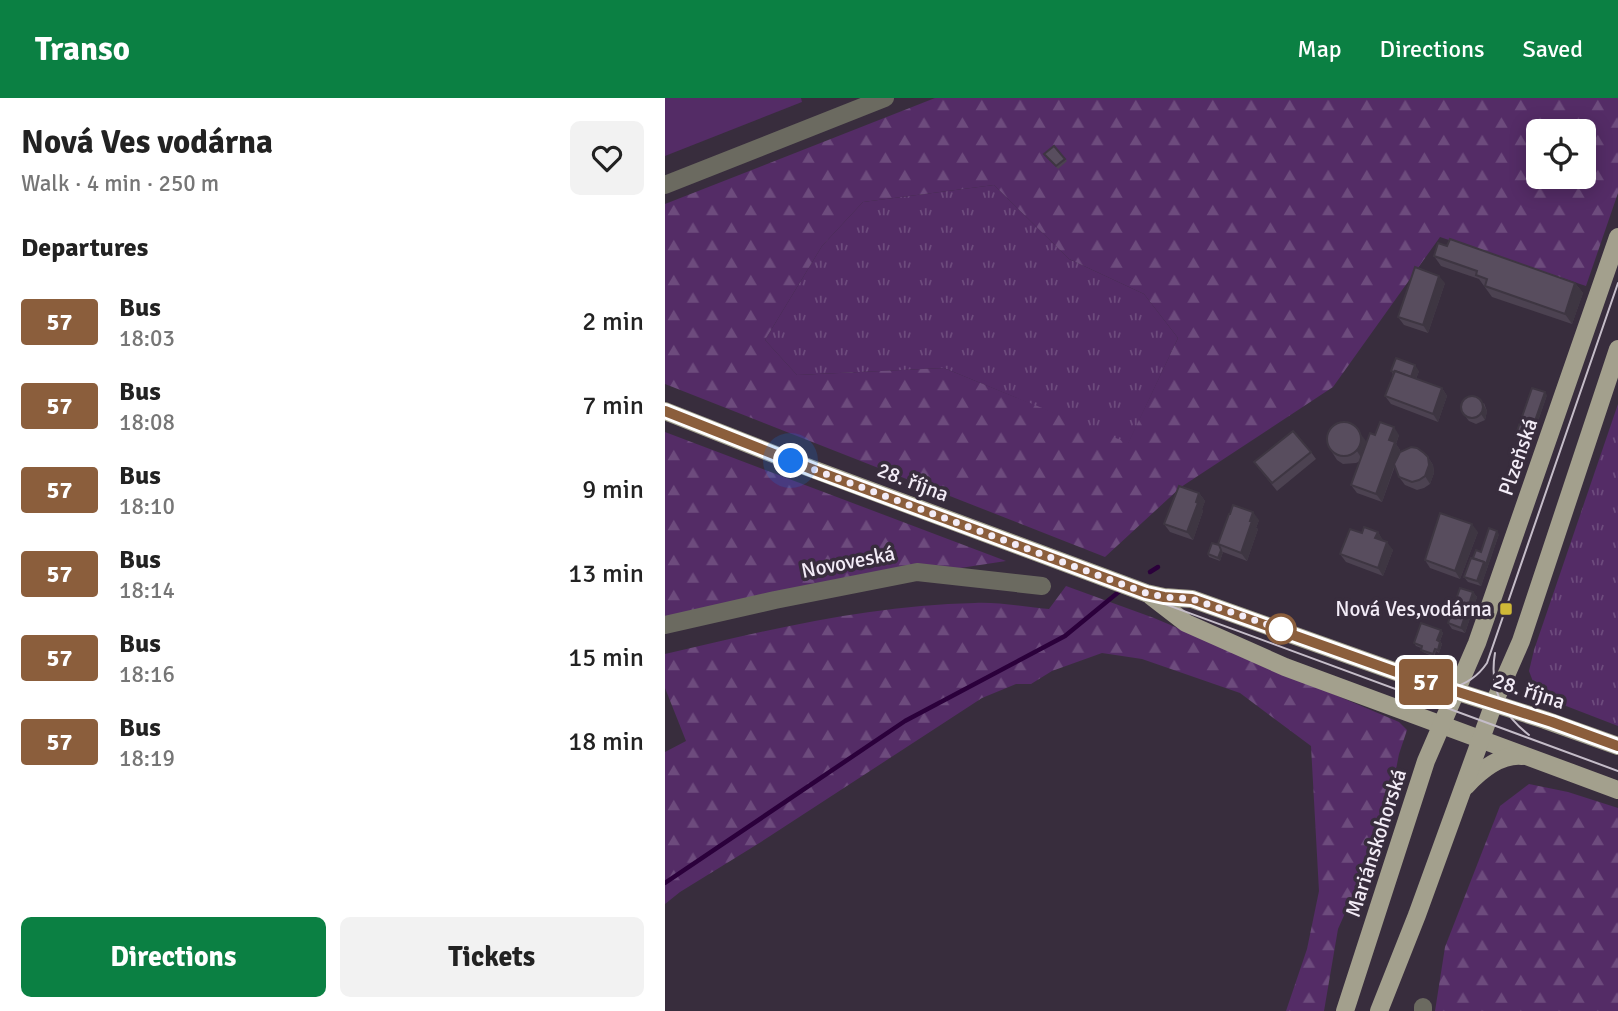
<!DOCTYPE html>
<html lang="en">
<head>
<meta charset="utf-8">
<style>
  body { margin:0; font-family:Signika,sans-serif; background:#f2f2f2; color:#222; height:100vh; display:flex; flex-direction:column; font-size:26px; white-space:nowrap }
  * { box-sizing:border-box; margin:0 }
  p { font-size:23px; color:#767676 }
  .icon { flex:none; width:38px; height:38px; fill:none; stroke:currentColor; stroke-width:2; stroke-linecap:round; stroke-linejoin:round }
  .map { position:relative; flex:1; overflow:hidden }
  .side { display:flex; flex-direction:column; background:#fff; width:665px }
  .side>* { flex:none }
  .badge { padding:0 14px; border-radius:5px; font-size:24px; line-height:46px }
  .controls { position:absolute; left:861px; top:21px; display:grid; gap:14px }
  .controls a { display:grid; place-items:center; width:70px; height:70px; border-radius:10px; background:#fff; box-shadow:0 4px 18px #0003; font-size:35px }
  .you { position:absolute; width:35px; height:35px; margin:-18px; border:5px solid #fff; border-radius:50%; background:#1a73e8; box-shadow:0 0 0 10px #1a73e833 }
  .map>.badge { position:absolute; translate:-50% -50%; box-shadow:0 0 0 4px #fff }
  h2 { padding:0 21px; font-size:26px; line-height:63px }
  .round { display:grid; place-items:center; flex:none; width:74px; height:74px; border-radius:10px; background:#f2f2f2 }
  .overview { display:flex; align-items:center; justify-content:space-between; height:119px; padding:0 21px }
  h1 { font-size:33px; font-weight:700; line-height:52px }
  .primary-button { display:flex; gap:14px; margin-top:auto; padding:14px 21px }
  .primary-button a { flex:1; height:80px; border-radius:10px; background:#0b8043; color:#fff; font-size:28px; font-weight:700; line-height:80px; text-align:center }
  .primary-button a+a { background:#f2f2f2; color:#222 }
  ul { padding:0; list-style:none }
  li { display:flex; align-items:center; gap:21px; height:84px; padding:0 21px }
  li div { flex:1 }
  li b { display:block; font-size:26px }
  li em { font-style:normal }
  li .badge { min-width:77px; font-weight:700; text-align:center }
  header { display:flex; align-items:center; gap:42px; box-sizing:border-box; height:98px; padding:0 35px; background:#0b8043; color:#fff }
  header strong { font-size:33px }
  nav { display:flex; gap:38px; margin-inline-start:auto; font-size:24px }
  main { display:flex; flex:1; min-height:0 }
  .map>svg:first-child { display:block }
</style>
</head>
<body>
<header>
<strong>Transo</strong>
<nav><a>Map</a><a>Directions</a><a>Saved</a></nav>
</header>
<main>
<section class="side">
<div class="overview"><div><h1>Nová Ves vodárna</h1><p>Walk · 4 min · 250 m</p></div><a class="round"><svg class="icon" aria-label="heart" viewBox="0 0 24 24"><path d="M12 20l-8-8c-3-5 5-10 8-4 3-6 11-1 8 4z"/></svg></a></div>
<h2>Departures</h2>
<ul>
<li><span class="badge" style="background:#8b5e3c;color:#fff">57</span><div><b>Bus</b><p>18:03</p></div><em>2 min</em></li>
<li><span class="badge" style="background:#8b5e3c;color:#fff">57</span><div><b>Bus</b><p>18:08</p></div><em>7 min</em></li>
<li><span class="badge" style="background:#8b5e3c;color:#fff">57</span><div><b>Bus</b><p>18:10</p></div><em>9 min</em></li>
<li><span class="badge" style="background:#8b5e3c;color:#fff">57</span><div><b>Bus</b><p>18:14</p></div><em>13 min</em></li>
<li><span class="badge" style="background:#8b5e3c;color:#fff">57</span><div><b>Bus</b><p>18:16</p></div><em>15 min</em></li>
<li><span class="badge" style="background:#8b5e3c;color:#fff">57</span><div><b>Bus</b><p>18:19</p></div><em>18 min</em></li>
</ul>
<div class="primary-button"><a>Directions</a><a>Tickets</a></div>
</section>
<div class="map">
<svg width="953" height="913" viewBox="0 0 953 913">
  <defs>
    <pattern id="grass-tufts" width="24" height="20" patternUnits="userSpaceOnUse" patternTransform="scale(1.75)"><rect width="24" height="20" fill="#542c66"/><path d="M3 7l-1-3M5 7V3M7 7l1-3M15 17l-1-3M17 17v-4M19 17l1-3" fill="none" stroke="#6d4b7d"/></pattern>
    <pattern id="forest-firs" width="22" height="20" patternUnits="userSpaceOnUse" patternTransform="scale(1.75)"><rect width="22" height="20" fill="#542c66"/><path d="M5 1l3.5 6h-7zM16 11l3.5 6h-7z" fill="#6d4b7d"/></pattern>
  </defs>
  <rect width="100%" height="100%" fill="#382d3d"/>
  <g fill="url(#grass-tufts)">
    <path d="M329,87L404,161L479,196L513,240L463,346L279,270L132,277L100,242L157,148L198,104Z"/>
    <path d="M953,306V628L883,601L870,589L864,573L869,552Z"/>
  </g>
  <g fill="url(#forest-firs)" fill-rule="evenodd">
    <path d="M270,0H953V95L921,188L775,139L668,289L516,389L440,459L0,286V106ZM873,33H919V79H873ZM329,87L404,161L479,196L513,240L463,345L279,270L132,277L100,242L157,148L198,104Z"/>
    <path d="M0,334L341,463L106,499L0,526Z"/>
    <path d="M401,488L489,520L734,624L742,632L734,656L721,723L673,831L659,913H621L642,851L654,793L646,648L575,595L477,561L437,555L387,573L366,586H351L317,600L96,744L15,794L0,806V654L21,643L0,590V556C102,532 205,507 310,505C334,504 360,509 384,511Z"/>
    <path d="M864,686L903,694L953,710V913H770L780,849L835,708Z"/>
  </g>
  <path fill="#542c66" d="M0,0H136L137,4L0,58Z"/>
  <g fill="none" stroke-linecap="round" stroke-linejoin="round">
    <g stroke="#2b003b" stroke-width="4.5">
      <path d="M485,474L493,469"/>
      <path d="M0,785L240,623L400,538L456,492"/>
    </g>
    <g stroke="#6b6a60" stroke-width="18">
      <path d="M0,87L220,0"/>
      <path d="M0,527L110,502L252,474L377,488"/>
      <path d="M758,913V909"/>
    </g>
    <g stroke="#a3a08d" stroke-width="18">
      <path d="M0,313L126,363L481,495L499,499L527,501L740,577L880,622L953,648"/>
      <path d="M486,498L521,525L620,569L953,692"/>
      <path d="M801,688C815,673 835,656 857,658"/>
      <path d="M680,913L761,663L812,545L953,139"/>
      <path d="M714,913L752,817L829,605L856,543L953,251"/>
    </g>
    <g stroke="#c5bdc9" stroke-width="2">
      <path d="M0,317L288,428L953,673"/>
      <path d="M830,555C824,589 837,616 864,637"/>
      <path d="M741,588C771,596 803,593 822,565L953,185"/>
    </g>
  </g>
  <g fill="#4c4251">
    <path d="M381,58L400,61L402,63L393,71Z"/>
    <path d="M769,158L910,185L918,195L907,226L827,199L814,181L776,168Z"/>
    <path d="M780,185L763,235L739,227L733,219Z"/>
    <path d="M726,273H754L751,281L777,290L782,298L773,324L726,306L720,298L728,276Z"/>
    <path d="M882,297L865,346L852,341L850,339Z"/>
    <path d="M819,305L822,313L820,322L811,326L804,323L800,318Z"/>
    <path d="M691,329L701,345L710,337H734L731,346L735,352V354L763,359L768,367L769,375L765,386L759,390L752,392L740,387L734,379L730,368L717,404L692,395L686,387L695,363L691,365L678,366L672,362L663,348Z"/>
    <path d="M646,354L651,361L612,393L589,364Z"/>
    <path d="M534,395L540,403L537,411L538,413L528,442L505,434L499,426Z"/>
    <path d="M594,422L591,430L593,431L582,463L558,454L555,463L544,459L543,456L554,447Z"/>
    <path d="M713,434L718,443L728,452L718,478L681,464L675,456L697,435Z"/>
    <path d="M813,434L795,481L765,470L760,462Z"/>
    <path d="M834,436L816,488L803,484L799,479L808,460Z"/>
    <path d="M808,494L812,499L800,535L787,531L783,525Z"/>
    <path d="M776,532L778,535L775,543L777,546L774,555L771,553L769,559L758,554L756,552V550L751,548L749,545Z"/>
  </g>
  <g fill="#3e3642">
    <path d="M774,178L780,185L763,235L758,227Z"/>
    <path d="M910,185L918,195L907,226L900,216Z"/>
    <path d="M750,267L754,273L749,286L746,280Z"/>
    <path d="M777,290L782,298L773,324L768,316Z"/>
    <path d="M880,294L882,297L865,346L863,343Z"/>
    <path d="M815,300L822,313L820,322L816,316Z"/>
    <path d="M729,329L734,337L731,346L735,352L717,404L711,396L724,342Z"/>
    <path d="M695,335L701,343L702,349L697,361L692,353Z"/>
    <path d="M763,359L768,367L769,375L765,386L760,378Z"/>
    <path d="M534,395L540,403L537,411L538,413L528,442L522,434Z"/>
    <path d="M588,414L594,422L591,430L593,431L582,463L576,455Z"/>
    <path d="M807,426L813,434L795,481L790,473Z"/>
    <path d="M832,433L834,436L816,488L812,483L819,464Z"/>
    <path d="M713,434L718,442L716,448L710,440Z"/>
    <path d="M722,444L728,452L718,478L713,470Z"/>
    <path d="M556,452L558,454L555,463L553,460Z"/>
    <path d="M808,494L812,499L800,535L796,530Z"/>
    <path d="M776,532L778,535L774,545L772,542Z"/>
    <path d="M775,544L777,546L774,555L773,552Z"/>
  </g>
  <g fill="#584d5e" stroke="#3e3642" stroke-width="2">
    <path d="M389,48L400,61L391,68L379,56Z"/>
    <path d="M785,141L910,185L900,216L820,188L822,181L811,177L812,173L769,158L773,145L782,148Z"/>
    <path d="M750,169L774,178L758,227L733,219Z"/>
    <path d="M731,260L750,267L746,279L730,273L729,274L726,273Z"/>
    <path d="M730,273L777,290L768,316L720,298Z"/>
    <path d="M867,290L880,294L863,343L850,339Z"/>
    <circle cx="807" cy="309" r="11"/>
    <circle cx="679" cy="341" r="17"/>
    <path d="M715,324L729,329L724,342L730,344L711,396L686,387L705,335L710,337Z"/>
    <path d="M628,333L646,354L607,385L589,364Z"/>
    <path d="M746,349L752,350L759,355L763,359L764,367L760,378L754,382L747,384L734,379L729,366L735,354Z"/>
    <path d="M514,388L534,395L531,404L533,405L522,434L499,426Z"/>
    <path d="M568,407L588,414L585,423H587L576,455L553,446L564,416H565Z"/>
    <path d="M775,415L807,426L790,473L760,462Z"/>
    <path d="M699,429L713,434L710,440L722,444L713,470L675,456L685,431L697,435Z"/>
    <path d="M824,430L832,433L821,466L819,464L808,460L811,452L816,454Z"/>
    <path d="M547,445L554,447L556,452L553,460L543,456Z"/>
    <path d="M806,460L819,464L812,483L799,479Z"/>
    <path d="M795,490L808,494L796,530L783,525Z"/>
    <path d="M756,525L776,532L772,542L775,544L773,552L770,551L768,556L756,552L757,548L749,545Z"/>
  </g>
  <g fill="none" stroke-linecap="round" stroke-linejoin="round">
    <defs>
      <path id="line" d="M0,313L149,372L481,495L499,499L527,501L740,577L887,624L953,648"/>
    </defs>
    <use href="#line" stroke="#fff" stroke-width="16"/>
    <use href="#line" stroke="#8b5e3c" stroke-width="10"/>
    <path stroke="#f3ecf7" stroke-width="7" stroke-dasharray="0 12.6" d="M126,363L481,495L499,499L527,501L616,531"/>
  </g>
  <rect fill="#cfb837" stroke="#382d3d" stroke-width="2.5" x="834" y="504" width="14" height="14" rx="3.5"/>
  <circle fill="#fff" stroke="#8b5e3c" stroke-width="3.5" cx="616" cy="531" r="14"/>
  <g text-anchor="middle" stroke-width="7" stroke-linejoin="round" paint-order="stroke">
    <g font-size="21" fill="#f3ecf7" stroke="#382d3d">
      <text transform="translate(853 359) rotate(-71)" y="7">Plzeňská</text>
      <text transform="translate(248 384) rotate(21)" y="7">28. října</text>
      <text transform="translate(183 464) rotate(-11)" y="7">Novoveská</text>
      <text transform="translate(864 593) rotate(18)" y="7">28. října</text>
      <text transform="translate(711 745) rotate(-72)" y="7">Mariánskohorská</text>
    </g>
    <g font-size="21" fill="#f3ecf7" stroke="#382d3d" text-anchor="end">
      <text x="827" y="518">Nová Ves,vodárna</text>
    </g>
  </g>
</svg>
<div class="controls">
<a><svg class="icon" aria-label="locate" viewBox="0 0 24 24"><circle cx="12" cy="12" r="6"/><path d="M12 2v4M12 18v4M2 12h4M18 12h4"/></svg></a>
</div>
<div class="you" style="left:126px;top:363px"></div>
<b class="badge" style="left:761px;top:584px;background:#8b5e3c;color:#fff">57</b>
</div>
</main>
</body>
</html>
